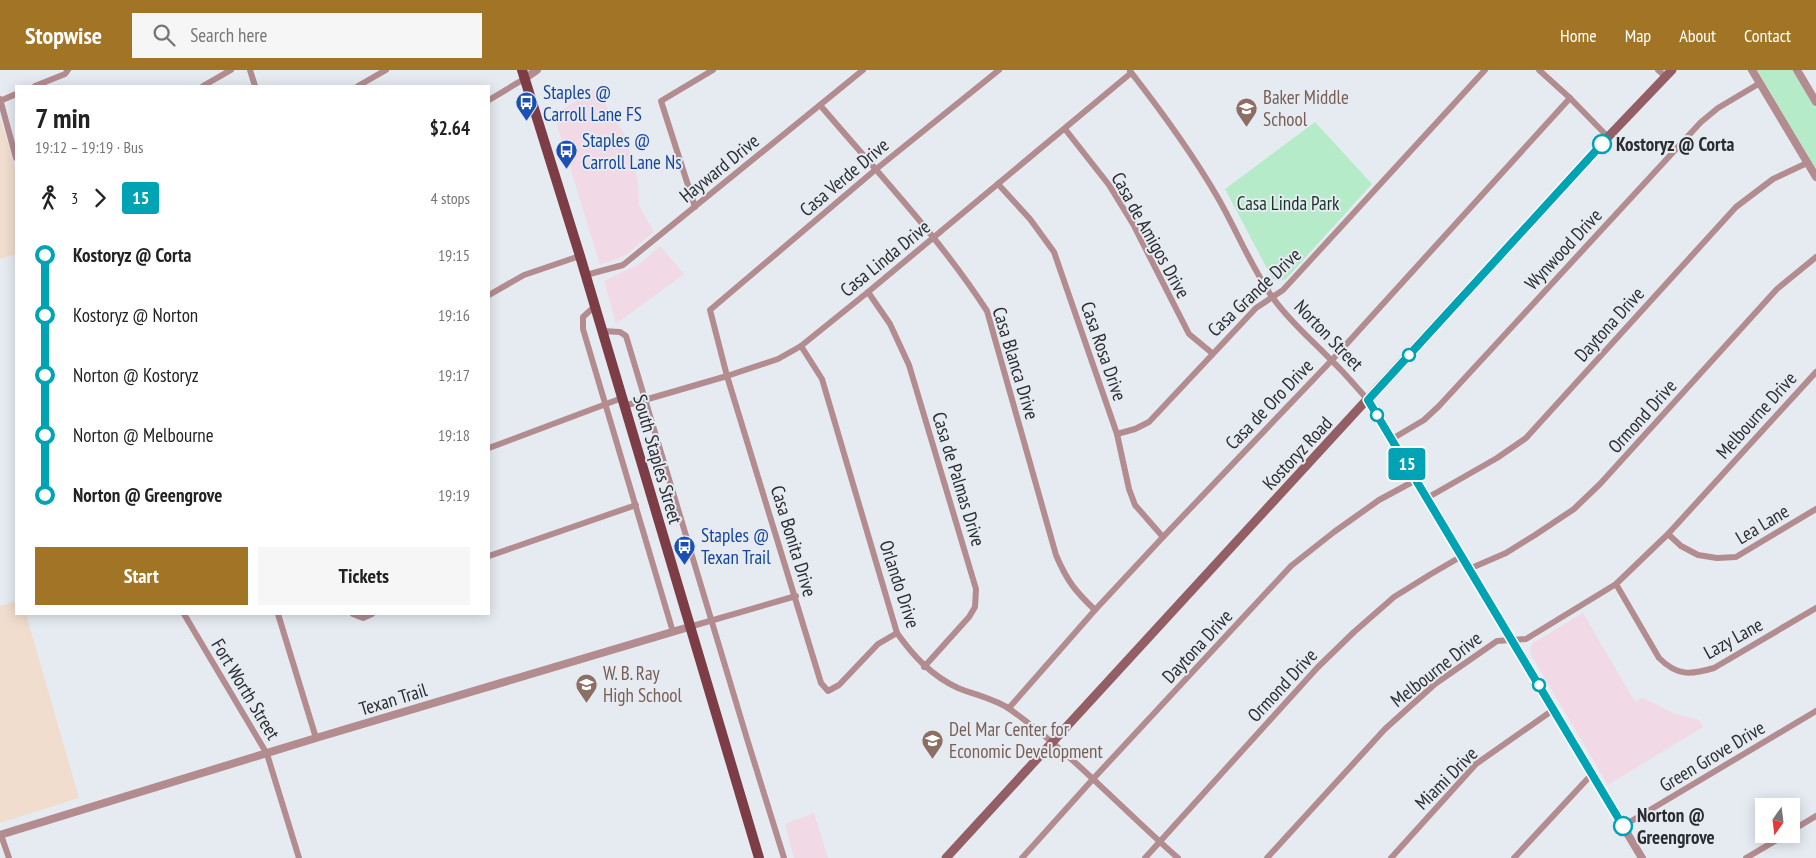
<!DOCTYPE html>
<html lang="en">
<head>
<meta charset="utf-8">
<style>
  body { margin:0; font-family:"PT Sans Narrow",sans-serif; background:#f6f6f6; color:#222; height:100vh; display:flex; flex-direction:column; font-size:19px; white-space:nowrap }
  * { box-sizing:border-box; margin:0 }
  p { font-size:16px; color:#767676 }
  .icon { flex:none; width:28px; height:28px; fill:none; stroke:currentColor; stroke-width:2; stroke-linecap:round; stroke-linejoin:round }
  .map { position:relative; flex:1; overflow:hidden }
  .sheet { position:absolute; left:15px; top:15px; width:475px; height:530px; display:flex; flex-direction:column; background:#fff; border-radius:0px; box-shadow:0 2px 12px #0003 }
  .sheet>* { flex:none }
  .badge { padding:0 10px; border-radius:4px; font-size:18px; line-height:32px }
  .needle { width:32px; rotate:194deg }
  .buttons { position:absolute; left:1755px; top:728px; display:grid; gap:10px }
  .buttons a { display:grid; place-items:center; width:45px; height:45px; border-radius:0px; background:#fff; box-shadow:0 2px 12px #0003; font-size:25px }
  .map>.badge { position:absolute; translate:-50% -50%; box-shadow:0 0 0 2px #fff }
  .legs { display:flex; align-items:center; gap:8px; height:55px; padding:0 20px; font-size:16px }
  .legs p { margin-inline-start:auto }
  .overview { display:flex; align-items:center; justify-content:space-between; height:85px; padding:0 20px }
  h1 { font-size:28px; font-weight:600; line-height:38px }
  .button { display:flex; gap:10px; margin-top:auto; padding:10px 20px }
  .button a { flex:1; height:58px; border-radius:0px; background:#a17525; color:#fff; font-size:20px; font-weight:600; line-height:58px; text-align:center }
  .button a+a { background:#f6f6f6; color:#222 }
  ul { padding:0 20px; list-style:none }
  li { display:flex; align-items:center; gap:18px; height:60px; font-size:19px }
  li i { display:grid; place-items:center; width:8px; height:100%; margin:0 6px; background:currentColor }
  li i::after { content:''; width:12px; height:12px; margin:-6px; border:4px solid; border-radius:50%; background:#fff }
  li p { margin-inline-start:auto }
  li:first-child i { background:linear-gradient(#0000 50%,currentColor 0) }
  li:last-child i { background:linear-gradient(currentColor 50%,#0000 0) }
  header { display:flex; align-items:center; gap:30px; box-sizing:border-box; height:70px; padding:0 25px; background:#a17525; color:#fff }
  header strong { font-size:24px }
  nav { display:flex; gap:28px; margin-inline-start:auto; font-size:18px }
  .search { width:350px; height:45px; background:#f6f6f6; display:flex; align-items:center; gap:12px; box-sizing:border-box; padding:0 18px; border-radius:0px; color:#767676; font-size:19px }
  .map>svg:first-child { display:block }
</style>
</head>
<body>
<header>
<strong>Stopwise</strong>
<div class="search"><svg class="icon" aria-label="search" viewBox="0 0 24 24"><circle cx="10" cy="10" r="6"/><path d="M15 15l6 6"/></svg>Search here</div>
<nav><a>Home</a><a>Map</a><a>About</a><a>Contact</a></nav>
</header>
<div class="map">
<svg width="1816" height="788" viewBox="0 0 1816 788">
  <rect width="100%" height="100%" fill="#e6ebf2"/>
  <g fill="#f1d9e5">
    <path d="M595,19L625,65L638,112L639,136L654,162L624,186L600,195L554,45Z"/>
    <path d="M660,176L684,204L616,254L604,211L641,193Z"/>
    <path d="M1583,543L1635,632L1643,628L1673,643L1699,650L1703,657L1608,715L1531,585L1530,579L1533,573Z"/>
    <path d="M814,743L828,788H794L785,754Z"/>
  </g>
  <g fill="#f1ddce">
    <path d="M0,47L16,101V184L0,189Z"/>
    <path d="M16,531V544H26L79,728L0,753V536Z"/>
  </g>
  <g fill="#b6ebca">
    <path d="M1757,0H1793L1816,39V99Z"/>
    <path d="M1315,52L1372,114L1286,209L1278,211L1272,208L1225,119Z"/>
  </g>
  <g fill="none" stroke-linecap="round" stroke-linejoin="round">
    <g stroke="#b38c90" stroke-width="6">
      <path d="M250,0L255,16"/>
      <path d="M1539,0L1570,28L1608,67"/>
      <path d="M1658,0L1666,7"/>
      <path d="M1130,1C1162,42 1192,83 1218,128C1237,161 1251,197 1273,228C1290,252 1312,270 1332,291C1345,303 1356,317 1368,330"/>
      <path d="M35,16L65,4L68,0"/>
      <path d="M203,16L231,0"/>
      <path d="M358,16L386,0"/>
      <path d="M0,29L16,88"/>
      <path d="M489,30L524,9"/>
      <path d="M0,31L16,24"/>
      <path d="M820,35C877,102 939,167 987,241L1056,485C1067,511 1075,521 1095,540"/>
      <path d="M1065,59L1109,115L1133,154L1189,264L1212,283"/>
      <path d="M998,114L1030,149L1054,182L1117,364L1129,419L1135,435L1163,467"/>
      <path d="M695,137L661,31L713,0"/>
      <path d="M586,205L623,195L863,0"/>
      <path d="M868,222L890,254L909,295L976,519L975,537L969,547L924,597"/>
      <path d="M489,225L524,205L580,186"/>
      <path d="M595,236L583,247V259L673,562"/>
      <path d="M602,261L620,262L626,266L748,672L784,788"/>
      <path d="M801,276L822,309L897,563C914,587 932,606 958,618C975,625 996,629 1011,640C1071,683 1122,739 1178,788"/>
      <path d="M624,336L727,306L778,289L801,276L868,222L1131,3"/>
      <path d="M1117,364L1135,359L1149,352L1256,238L1283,220L1485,0"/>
      <path d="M1392,369L1424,350L1439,336L1701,52L1718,38L1760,13"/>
      <path d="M489,378L622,328"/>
      <path d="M1427,428L1497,388L1526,368L1736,137L1773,109L1807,93"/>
      <path d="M1668,464L1681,476L1698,485L1717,488L1736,487L1816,439"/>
      <path d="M489,486L636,435"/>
      <path d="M1469,499L1506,483L1535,465L1574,439L1600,414L1777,219L1816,187"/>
      <path d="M1616,514L1659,588C1677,606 1690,605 1714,598L1816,538"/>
      <path d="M184,544L267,684L299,788"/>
      <path d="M278,544L316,668"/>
      <path d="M353,544L363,548L372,544"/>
      <path d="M689,557L796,526"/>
      <path d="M897,563L878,574L839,615L828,621L821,613L727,306L710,240L875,100L999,0"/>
      <path d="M1009,638L1095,540L1163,467L1332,290L1570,28"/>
      <path d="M1623,756L1816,641"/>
      <path d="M1791,761L1816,746"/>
      <path d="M1,765L9,788"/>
      <path d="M1022,788L1093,709L1291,496L1334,462L1379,430L1416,410"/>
      <path d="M1145,788L1318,597L1354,562L1394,527L1431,504L1462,486"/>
      <path d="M1267,788L1385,659L1435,614L1497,571L1526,569L1616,514L1668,464L1816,302"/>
      <path d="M1391,788L1476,694L1553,640"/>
      <path d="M1514,788L1592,704"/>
      <path d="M1746,788L1787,764"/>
    </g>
    <g stroke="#b38c90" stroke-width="8">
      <path d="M1752,0L1816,107"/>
      <path d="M1797,0L1816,32"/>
      <path d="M524,9L537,0"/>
      <path d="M1368,330L1642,788"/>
      <path d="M0,765L316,668L689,557"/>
    </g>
    <path stroke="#945e65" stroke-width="9" d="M946,788L1608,67L1672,0"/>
    <path stroke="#7d3d47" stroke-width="10" d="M522,0L580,186L759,788"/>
  </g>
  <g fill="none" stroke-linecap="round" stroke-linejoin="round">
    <defs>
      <path id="line-1" d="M1602,74L1368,330L1623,756"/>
    </defs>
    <use href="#line-1" stroke="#fff" stroke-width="11"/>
    <use href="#line-1" stroke="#00a3b4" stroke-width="8"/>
  </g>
  <defs>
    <symbol id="bus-pin" viewBox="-11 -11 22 30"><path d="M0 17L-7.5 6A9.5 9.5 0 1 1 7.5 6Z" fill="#1a4fb4" stroke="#e6ebf2"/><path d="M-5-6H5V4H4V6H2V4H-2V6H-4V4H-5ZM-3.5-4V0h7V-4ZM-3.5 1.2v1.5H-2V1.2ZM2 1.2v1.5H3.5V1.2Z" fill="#fff"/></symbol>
    <symbol id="school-pin" viewBox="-11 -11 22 30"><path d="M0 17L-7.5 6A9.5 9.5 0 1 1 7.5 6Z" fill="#8d6e63" stroke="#e6ebf2"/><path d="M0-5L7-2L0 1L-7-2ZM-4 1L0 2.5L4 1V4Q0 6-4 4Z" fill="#fff"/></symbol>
    <symbol id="university-pin" viewBox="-11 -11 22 30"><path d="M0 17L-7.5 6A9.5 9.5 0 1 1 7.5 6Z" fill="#8d6e63" stroke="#e6ebf2"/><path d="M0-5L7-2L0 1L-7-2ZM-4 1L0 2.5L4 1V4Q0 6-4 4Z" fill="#fff"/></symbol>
  </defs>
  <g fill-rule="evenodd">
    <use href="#bus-pin" x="514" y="20" width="25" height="34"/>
    <use href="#school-pin" x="1234" y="26" width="25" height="34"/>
    <use href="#bus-pin" x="554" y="68" width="25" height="34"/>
    <use href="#bus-pin" x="672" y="464" width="25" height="34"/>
    <use href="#school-pin" x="574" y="602" width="25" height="34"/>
    <use href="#university-pin" x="920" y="658" width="25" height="34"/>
  </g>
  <g fill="#fff" stroke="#00a3b4" stroke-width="2.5">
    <circle cx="1602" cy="74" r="9"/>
    <circle cx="1409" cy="285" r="6"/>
    <circle cx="1377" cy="345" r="6"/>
    <circle cx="1539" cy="615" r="6"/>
    <circle cx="1623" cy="756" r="9"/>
  </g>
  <g text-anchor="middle" stroke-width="4" stroke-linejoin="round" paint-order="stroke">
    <g font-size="19" fill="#164399" stroke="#e6ebf2" text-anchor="start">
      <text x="543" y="29">Staples @<tspan x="543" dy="22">Carroll Lane FS</tspan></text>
      <text x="582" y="77">Staples @<tspan x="582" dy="22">Carroll Lane Ns</tspan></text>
      <text x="701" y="472">Staples @<tspan x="701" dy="22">Texan Trail</tspan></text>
    </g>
    <g font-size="19" fill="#785e54" stroke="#e6ebf2" text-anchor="start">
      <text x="1263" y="34">Baker Middle<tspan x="1263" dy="22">School</tspan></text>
      <text x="603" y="610">W. B. Ray<tspan x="603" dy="22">High School</tspan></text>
      <text x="949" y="666">Del Mar Center for<tspan x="949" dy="22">Economic Development</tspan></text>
    </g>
    <g font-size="19" font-weight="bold" fill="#2a2c2f" stroke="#e6ebf2" text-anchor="start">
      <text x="1616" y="81">Kostoryz @ Corta</text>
      <text x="1637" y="752">Norton @<tspan x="1637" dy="22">Greengrove</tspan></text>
    </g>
    <g font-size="19" fill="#2a2c2f" stroke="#e6ebf2">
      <text transform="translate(719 98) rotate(-39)" y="7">Hayward Drive</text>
      <text transform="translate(844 107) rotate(-40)" y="7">Casa Verde Drive</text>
      <text transform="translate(1151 165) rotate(61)" y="7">Casa de Amigos Drive</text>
      <text transform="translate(1563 179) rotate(-47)" y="7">Wynwood Drive</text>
      <text transform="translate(885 188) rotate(-39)" y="7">Casa Linda Drive</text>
      <text transform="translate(1254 222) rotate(-43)" y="7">Casa Grande Drive</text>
      <text transform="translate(1609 254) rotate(-48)" y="7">Daytona Drive</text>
      <text transform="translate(1329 265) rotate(46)" y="7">Norton Street</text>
      <text transform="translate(1104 281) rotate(71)" y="7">Casa Rosa Drive</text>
      <text transform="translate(1016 293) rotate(73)" y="7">Casa Blanca Drive</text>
      <text transform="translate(1269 334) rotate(-46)" y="7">Casa de Oro Drive</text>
      <text transform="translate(1756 345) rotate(-48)" y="7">Melbourne Drive</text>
      <text transform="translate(1642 346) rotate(-48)" y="7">Ormond Drive</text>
      <text transform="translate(1297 383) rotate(-47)" y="7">Kostoryz Road</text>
      <text transform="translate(658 389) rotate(74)" y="7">South Staples Street</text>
      <text transform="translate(959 409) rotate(73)" y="7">Casa de Palmas Drive</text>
      <text transform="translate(1762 454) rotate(-31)" y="7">Lea Lane</text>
      <text transform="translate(794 471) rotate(73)" y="7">Casa Bonita Drive</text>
      <text transform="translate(900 514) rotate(72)" y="7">Orlando Drive</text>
      <text transform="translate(1733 568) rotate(-29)" y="7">Lazy Lane</text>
      <text transform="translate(1197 576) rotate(-47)" y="7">Daytona Drive</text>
      <text transform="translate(1436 599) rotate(-38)" y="7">Melbourne Drive</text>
      <text transform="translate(1282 615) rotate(-47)" y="7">Ormond Drive</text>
      <text transform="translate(246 619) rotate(59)" y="7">Fort Worth Street</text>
      <text transform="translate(393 629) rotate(-17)" y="7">Texan Trail</text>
      <text transform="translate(1712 686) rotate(-31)" y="7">Green Grove Drive</text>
      <text transform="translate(1446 708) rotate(-45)" y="7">Miami Drive</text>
    </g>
    <g font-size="19" fill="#133724" stroke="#e6ebf2">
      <text x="1288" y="140">Casa Linda Park</text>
    </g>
  </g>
</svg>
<div class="buttons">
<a><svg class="needle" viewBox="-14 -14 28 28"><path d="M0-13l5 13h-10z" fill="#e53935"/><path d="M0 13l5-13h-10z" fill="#767676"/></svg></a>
</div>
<b class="badge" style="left:1407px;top:394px;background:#00a3b4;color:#fff">15</b>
<section class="sheet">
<div class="overview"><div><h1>7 min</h1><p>19:12 – 19:19 · Bus</p></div><b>$2.64</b></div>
<div class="legs"><svg class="icon" aria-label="walk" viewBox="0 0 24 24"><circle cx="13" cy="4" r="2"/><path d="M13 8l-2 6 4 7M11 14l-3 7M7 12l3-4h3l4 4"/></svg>3<svg class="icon" aria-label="forward" viewBox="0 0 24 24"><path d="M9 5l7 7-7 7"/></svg><b class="badge" style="background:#00a3b4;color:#fff">15</b><p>4 stops</p></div>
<ul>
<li><i style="color:#00a3b4"></i><b>Kostoryz @ Corta</b><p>19:15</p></li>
<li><i style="color:#00a3b4"></i><span>Kostoryz @ Norton</span><p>19:16</p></li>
<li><i style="color:#00a3b4"></i><span>Norton @ Kostoryz</span><p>19:17</p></li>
<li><i style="color:#00a3b4"></i><span>Norton @ Melbourne</span><p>19:18</p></li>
<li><i style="color:#00a3b4"></i><b>Norton @ Greengrove</b><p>19:19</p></li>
</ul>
<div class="button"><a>Start</a><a>Tickets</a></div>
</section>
</div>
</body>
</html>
